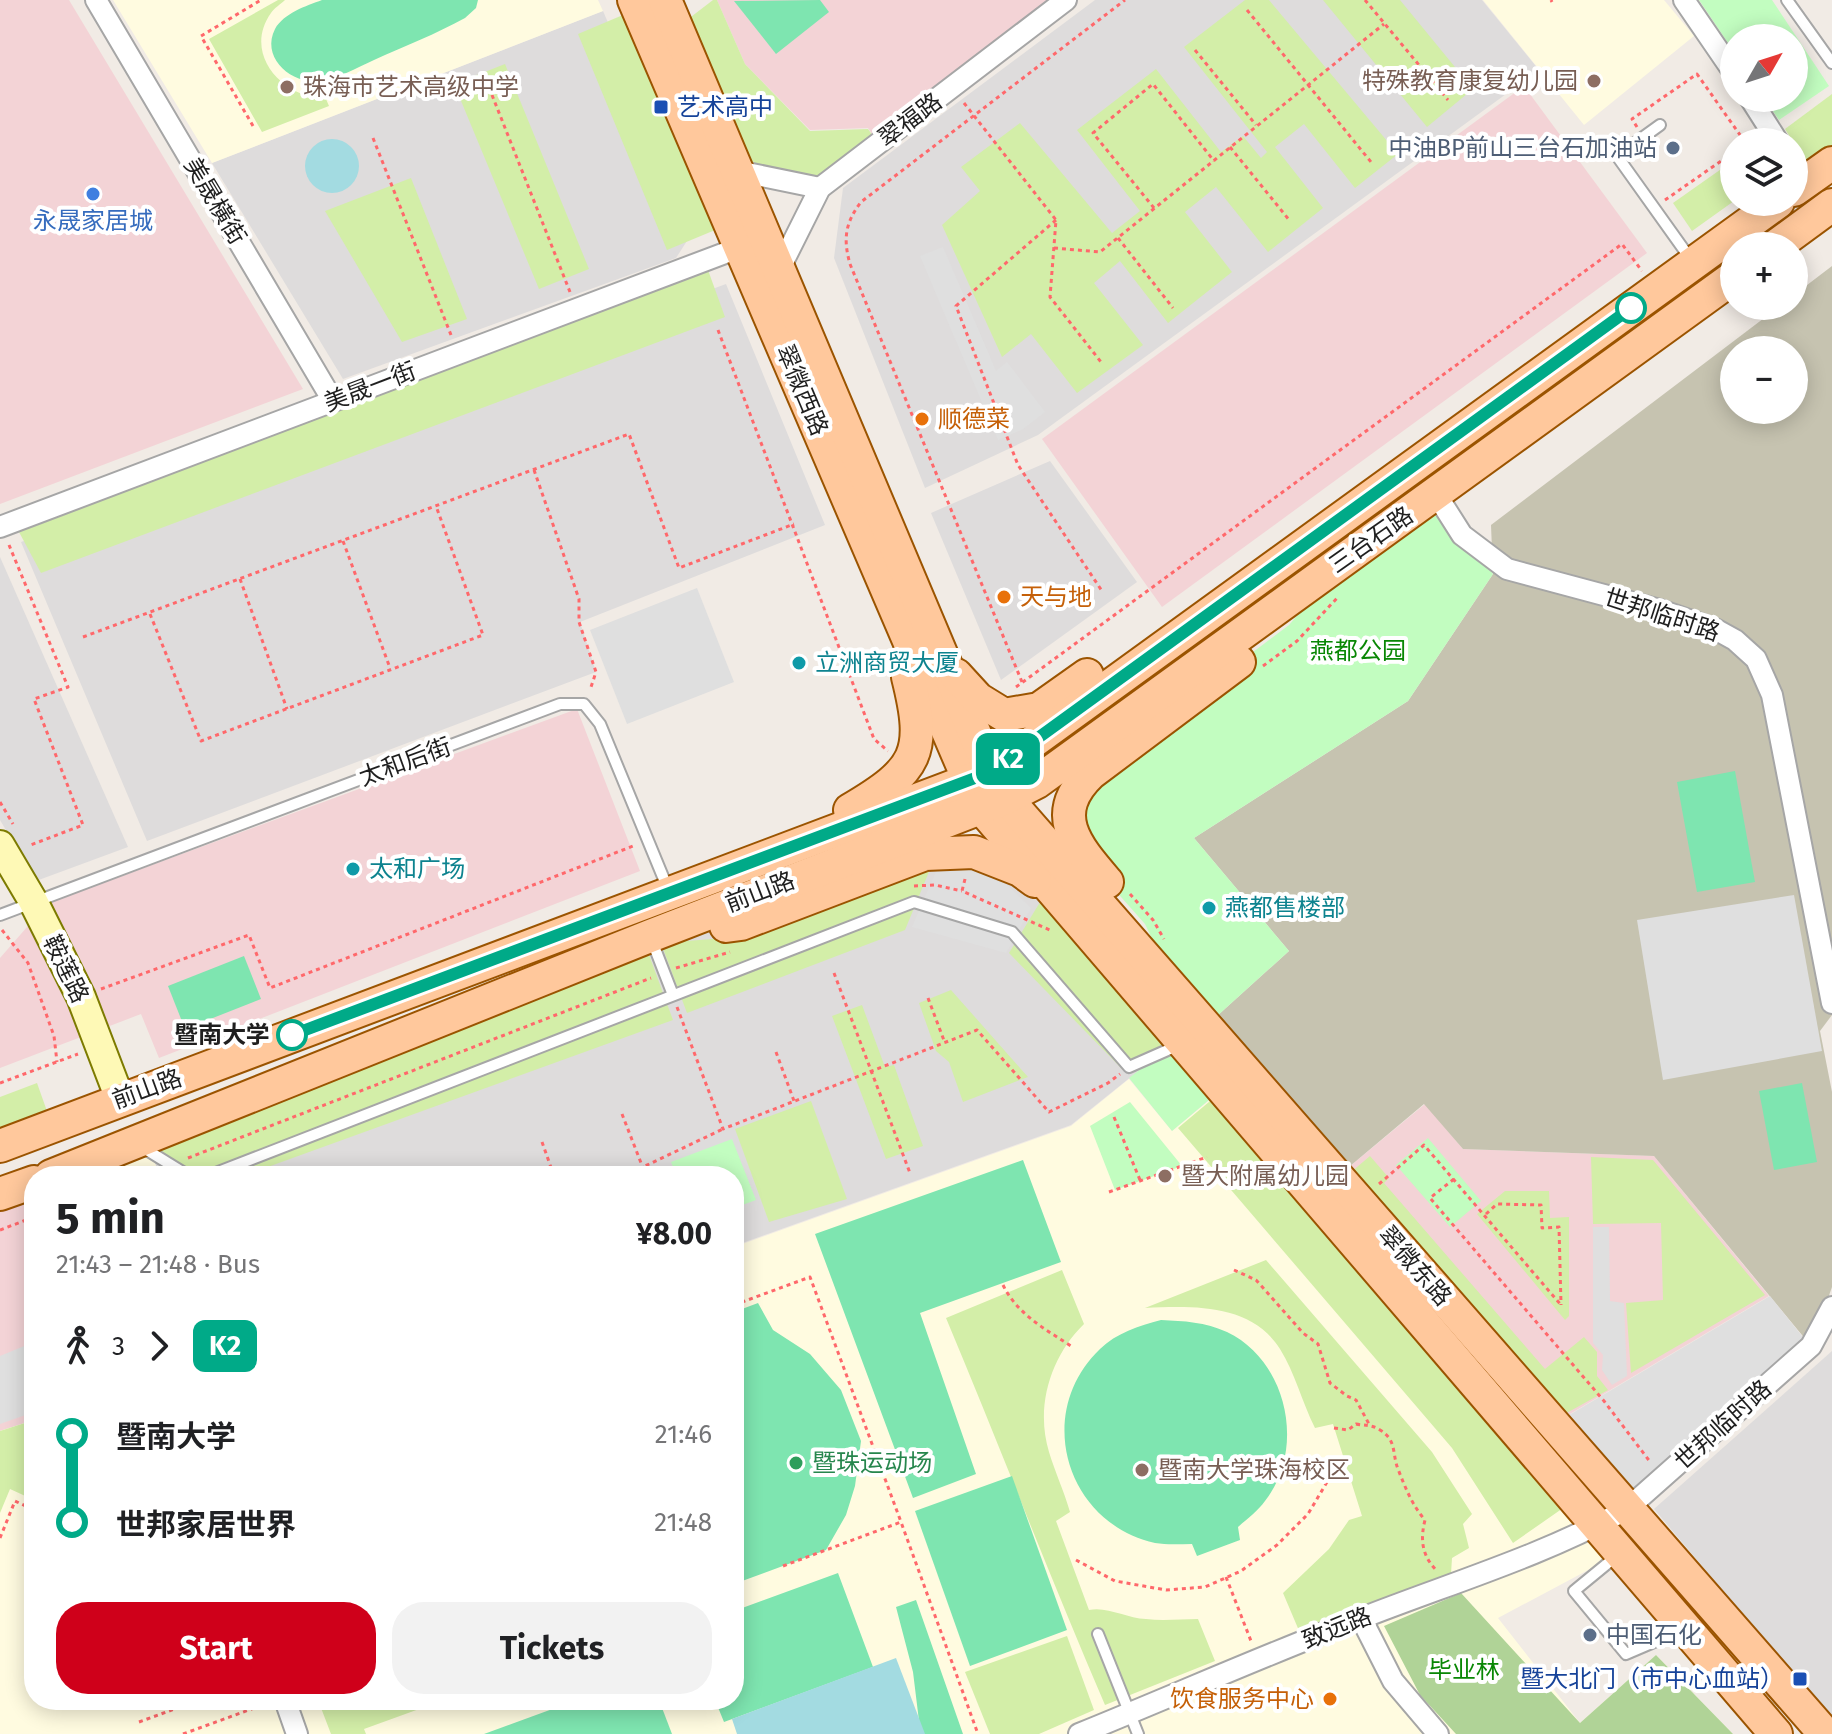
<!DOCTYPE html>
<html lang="en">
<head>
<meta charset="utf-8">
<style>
  body { margin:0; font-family:"Fira Sans","Noto Sans SC",sans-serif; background:#f2f2f2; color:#202124; height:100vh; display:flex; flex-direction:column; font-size:30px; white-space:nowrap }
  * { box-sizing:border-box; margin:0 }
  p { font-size:26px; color:#757577 }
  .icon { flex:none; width:44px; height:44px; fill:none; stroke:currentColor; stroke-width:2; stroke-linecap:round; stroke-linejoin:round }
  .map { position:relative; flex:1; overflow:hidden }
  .details { position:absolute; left:24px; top:1166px; width:720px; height:544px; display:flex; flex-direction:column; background:#fff; border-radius:32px; box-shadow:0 4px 20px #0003 }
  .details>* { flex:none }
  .badge { padding:0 16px; border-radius:12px; font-size:28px; line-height:52px }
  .needle { width:52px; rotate:51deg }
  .tools { position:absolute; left:1720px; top:24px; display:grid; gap:16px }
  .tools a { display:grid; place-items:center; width:88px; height:88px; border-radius:50%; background:#fff; box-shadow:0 4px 20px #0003; font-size:40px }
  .map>.badge { position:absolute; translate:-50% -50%; box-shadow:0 0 0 4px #fff }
  .legs { display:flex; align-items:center; gap:12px; height:88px; padding:0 32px; font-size:26px }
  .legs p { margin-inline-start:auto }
  .summary { display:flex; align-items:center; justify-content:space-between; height:136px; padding:0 32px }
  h1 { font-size:44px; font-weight:700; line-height:60px }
  .cta { display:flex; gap:16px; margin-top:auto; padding:16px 32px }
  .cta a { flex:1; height:92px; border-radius:32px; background:#cf001a; color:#fff; font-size:32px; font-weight:700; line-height:92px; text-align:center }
  .cta a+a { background:#f2f2f2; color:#202124 }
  ul { padding:0 32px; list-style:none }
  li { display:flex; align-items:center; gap:28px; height:88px; font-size:30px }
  li i { display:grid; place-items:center; width:12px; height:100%; margin:0 10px; background:currentColor }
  li i::after { content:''; width:20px; height:20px; margin:-10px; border:6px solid; border-radius:50%; background:#fff }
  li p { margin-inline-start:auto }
  li:first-child i { background:linear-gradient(#0000 50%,currentColor 0) }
  li:last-child i { background:linear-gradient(currentColor 50%,#0000 0) }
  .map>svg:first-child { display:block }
</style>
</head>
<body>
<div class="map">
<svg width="1832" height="1734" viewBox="0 0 1832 1734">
  <rect width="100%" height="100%" fill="#f1ebe5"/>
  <g fill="#dedcdc">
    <path d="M1095,0H1482L1539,70L1038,435L925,488L834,258L843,188Z"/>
    <path d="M603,11L696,227L676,258L343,379L212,163Z"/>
    <path d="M726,284L825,525L580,622L596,672L147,841L21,542Z"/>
    <path d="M1050,461L1137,582L1001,680L931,513Z"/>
    <path d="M0,557L128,847L36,881L0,820Z"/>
    <path d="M925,854L1020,870L1178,1039L1071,1125L734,1246V1176H160L146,1140L650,936Z"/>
    <path d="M1832,1351V1720L1654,1509Z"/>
  </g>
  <g fill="#f3d3d6">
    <path d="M0,0H69L303,389L0,504Z"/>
    <path d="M717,0H1066L878,143L868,128L810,130L745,64Z"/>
    <path d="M1524,86L1647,253L1162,607L1042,439Z"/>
    <path d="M577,709L640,871L159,1058L141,1014L0,1068V958L48,903Z"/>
    <path d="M1425,1104L1463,1149L1654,1156L1769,1296L1553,1424L1337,1177Z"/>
    <path d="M28,1185L34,1200V1420L0,1431V1195Z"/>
  </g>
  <g fill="#fffbe0">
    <path d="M113,0H598L603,11L212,163Z"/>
    <path d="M1483,0H1664L1694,36L1584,125Z"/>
    <path d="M1129,1079L1172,1131L1222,1090L1620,1553L1498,1618L1580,1723L1656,1655L1733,1734H0V1431L34,1420V1700H734V1247L1071,1126Z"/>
    <path d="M146,1140L160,1176H51Z"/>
  </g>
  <path fill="#c6c3b0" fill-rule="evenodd" d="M1832,266V1015L1820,1031L1832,1092V1287L1811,1346L1654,1156L1463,1149L1424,1104L1337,1177L1206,1026L1289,951L1194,838L1408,701L1493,574L1491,525L1780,306H1794V295ZM1734,350H1794V410H1734Z"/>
  <g fill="#d3eea8">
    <path d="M278,0H285C281,4 274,8 271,13C242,54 283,98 326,99L329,106L262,132L209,39Z"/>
    <path d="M713,0H717L745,64L810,131L868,129L873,136L816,178L746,164L683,23Z"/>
    <path d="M1245,0H1269L1398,154L1355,188L1304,124L1275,147L1323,208L1268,252L1216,187L1185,212L1232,272L1168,323L1120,261L1094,283L1143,345L1077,393L1031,334L1002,357L942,225L980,191L961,167L1020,123L1112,233L1140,211L1077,130L1156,69L1221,152L1243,136L1261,158L1267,152L1184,47Z"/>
    <path d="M1323,0H1400L1473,89L1427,127Z"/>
    <path d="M630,12L720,228L667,250L578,34Z"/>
    <path d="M505,64L589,269L539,289L454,84Z"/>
    <path d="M1832,94V150L1809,167L1785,129Z"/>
    <path d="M1734,160V201L1692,231L1673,203Z"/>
    <path d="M411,178L467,319L402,342L325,211Z"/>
    <path d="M708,270L725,317L41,573L19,532Z"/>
    <path d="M933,862L905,930L687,1013L661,943L738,937Z"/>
    <path d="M1045,894L1174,1042L1124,1071L1009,953Z"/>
    <path d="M645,944L673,1020L243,1176H170L156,1141Z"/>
    <path d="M951,990L1028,1077L963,1102L949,1062L936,1051L919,1003Z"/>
    <path d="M862,1005L885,1067L894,1065L923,1146L886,1159L832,1016Z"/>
    <path d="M37,1083L48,1114L0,1132V1097Z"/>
    <path d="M1216,1096L1566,1506L1513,1543L1452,1448L1178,1128Z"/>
    <path d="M811,1101L847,1199L769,1222L735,1129Z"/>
    <path d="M1370,1156L1389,1178L1384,1183L1545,1369L1584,1337L1597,1352V1376L1608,1390L1554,1420L1344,1178Z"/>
    <path d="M1591,1157L1653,1160L1765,1295L1631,1373L1626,1303L1663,1300L1661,1223L1593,1224Z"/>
    <path d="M1505,1191H1549L1550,1218L1569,1217V1316L1565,1320L1477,1214Z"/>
    <path d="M1266,1260L1432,1452L1472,1514L1463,1524L1469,1548L1452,1558L1451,1574L1300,1633L1283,1593L1329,1549L1349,1520L1362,1516L1333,1424L1315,1428C1302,1402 1295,1373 1280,1349C1251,1303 1192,1306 1145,1308Z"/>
    <path d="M1062,1270L1084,1324C1051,1356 1035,1406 1049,1452C1055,1472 1064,1491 1070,1512L1056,1521L1089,1610C1107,1606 1126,1618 1146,1619C1163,1621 1181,1619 1198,1619L1215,1661L1105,1705C1050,1577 1000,1447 946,1318Z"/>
    <path d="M34,1420V1500L10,1489L0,1513V1431Z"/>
    <path d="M1067,1636L1094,1710L1039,1734H990L965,1672Z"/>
    <path d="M318,1700H444L364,1729L366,1734H331Z"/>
  </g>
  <path fill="#b0d397" d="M1461,1593L1580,1723L1656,1655L1733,1734H1456L1420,1695L1384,1626Z"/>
  <g fill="#c2fdc0">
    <path d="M1699,0H1772L1829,86L1779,120L1764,98H1794V38H1734V52Z"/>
    <path d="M1436,494L1462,535L1493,574L1408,701L1194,838L1289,951L1206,1026L1181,999L1145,924L1082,853L1079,788L1091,774L1289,625L1349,555Z"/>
    <path d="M1179,1039L1222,1089L1172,1131L1129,1078Z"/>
    <path d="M1130,1102L1182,1166L1115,1190L1090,1126Z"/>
    <path d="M1428,1138L1481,1201L1450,1227L1396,1165Z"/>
    <path d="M732,1139L756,1200L734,1208V1176H677L671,1162Z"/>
  </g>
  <g fill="#7ee5b0">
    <path d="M322,0H478L476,8L465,18C436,34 405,46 374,60C356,68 336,80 316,81C289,83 261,56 275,29C284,13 306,6 322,0Z"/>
    <path d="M820,0L829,12L776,54L734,1Z"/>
    <path d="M1735,771L1755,882L1697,892L1677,782Z"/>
    <path d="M244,956L261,999L185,1029L168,986Z"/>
    <path d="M1802,1083L1817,1162L1774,1170L1759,1091Z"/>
    <path d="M1023,1160L1061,1262L920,1313L976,1474L913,1498L815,1234Z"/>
    <path d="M758,1303L773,1330L810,1354L841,1390L861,1441L855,1486L846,1515L826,1550L734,1584V1312Z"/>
    <path d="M1161,1320C1184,1321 1205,1322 1227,1332C1288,1361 1306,1449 1265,1501C1258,1511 1247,1519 1238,1527L1240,1540L1197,1556L1192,1544C1180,1544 1167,1545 1155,1543C1066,1523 1033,1413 1100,1349C1116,1333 1139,1326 1161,1320Z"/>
    <path d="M1012,1476L1067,1630L970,1666L915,1511Z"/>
    <path d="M838,1573L873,1667L724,1722L715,1700H734V1611Z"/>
    <path d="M916,1600L963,1734H924L919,1721L913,1672L896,1607Z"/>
    <path d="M577,1700H659L672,1734H484Z"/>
  </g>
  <g fill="#dfdfdf">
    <path d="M943,247L996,371L1007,362L1045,412L1023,429L998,440L920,256Z"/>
    <path d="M697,588L734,682L627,724L590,630Z"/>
    <path d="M939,865L977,870L1003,881L1031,908L1006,953L912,927Z"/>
    <path d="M1794,895L1822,1051L1663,1080L1637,920Z"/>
    <path d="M1593,1227H1609L1610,1301L1624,1303L1627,1376L1612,1385L1602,1370L1603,1355L1593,1343Z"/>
    <path d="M1770,1296L1810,1346L1628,1508L1554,1424Z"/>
    <path d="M34,1342V1412L0,1424V1356Z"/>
  </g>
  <g fill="#a3dbe1">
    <circle cx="332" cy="166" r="27"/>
    <path d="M896,1658L925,1734H737L732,1719Z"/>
  </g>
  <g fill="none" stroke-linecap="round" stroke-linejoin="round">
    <defs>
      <g id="lane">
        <path d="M1787,0L1832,63"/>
        <path d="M1660,125L1617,156L1692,261"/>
        <path d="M0,915L560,704H584L600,724L668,889"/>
        <path d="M652,941L673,995"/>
        <path d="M142,1147L189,1176"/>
        <path d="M208,1176L914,902L1012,932L1129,1067L1179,1045"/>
        <path d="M1619,1554L1574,1591L1626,1654L1682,1630"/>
        <path d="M1098,1634L1138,1734"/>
      </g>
      <g id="street">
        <path d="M96,0L333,401"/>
        <path d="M1684,0L1734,73"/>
        <path d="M1750,98L1778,142"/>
        <path d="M737,171L820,188"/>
        <path d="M779,270L820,188L1066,0"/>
        <path d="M1436,494L1462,535L1507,569L1660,610L1715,629L1735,640L1756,659L1772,695L1832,1003"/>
        <path d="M0,527L741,247"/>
        <path d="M1361,1618L1393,1681L1438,1734"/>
        <path d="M285,1700L297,1734"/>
        <path d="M1079,1734C1173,1696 1267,1654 1362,1618C1451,1583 1543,1556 1627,1509L1811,1346L1832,1307"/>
      </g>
      <path id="secondary" d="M0,845L33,901L81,997L120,1099"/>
      <g id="primary">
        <path d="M634,0L980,806L1776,1734"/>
        <path d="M665,0L991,772L1006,798L1825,1734"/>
        <path d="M1794,190L1832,163"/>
        <path d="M1776,246L1832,205"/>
        <path d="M956,675L978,699L1004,715L1039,709L1087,675"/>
        <path d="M850,810C918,770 927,753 908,677"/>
        <path d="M1107,882C1076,846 1048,814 1091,773L1239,662"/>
        <path d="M726,926L741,924L925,854L974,852L1020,870L1035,881"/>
        <path d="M0,1146L991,772L1778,202"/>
        <path d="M51,1176L650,936L1006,798L1037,782L1734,277"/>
        <path d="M0,1194L34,1182"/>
      </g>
    </defs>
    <use href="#lane" stroke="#a6a6a6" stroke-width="14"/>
    <use href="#street" stroke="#a6a6a6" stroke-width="24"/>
    <use href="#secondary" stroke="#7d7b00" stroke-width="32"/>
    <use href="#primary" stroke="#9b5400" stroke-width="36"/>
    <g stroke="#ff686b" stroke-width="3" stroke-dasharray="4 4" stroke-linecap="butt">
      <path d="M1365,0L1448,100"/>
      <path d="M1551,0L1552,2"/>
      <path d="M1247,10L1371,162"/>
      <path d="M1195,50L1256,125"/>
      <path d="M492,95L570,292"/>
      <path d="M964,103L1056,220L1050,297L1101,362"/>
      <path d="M253,126L201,36L261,0"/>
      <path d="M1637,127L1632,119L1697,74L1745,142"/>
      <path d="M373,138L451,335"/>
      <path d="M1230,147L1290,221"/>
      <path d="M1665,200L1734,152"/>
      <path d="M1154,208L1093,133L1153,84L1214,161"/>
      <path d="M1056,220L956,306L1018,465L1102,591"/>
      <path d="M1118,238L1173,308"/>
      <path d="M1054,248L1100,252L1384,24"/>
      <path d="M718,330L874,739L888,751"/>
      <path d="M534,470L579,599V622L596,672L590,690"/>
      <path d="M343,541L390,668"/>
      <path d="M9,545L68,687L34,699L83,825L28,846"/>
      <path d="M240,579L287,709"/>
      <path d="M150,614L201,741L483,635L436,506"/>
      <path d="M83,637L629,434L679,568L794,524"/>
      <path d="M1263,666L1297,641L1339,596"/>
      <path d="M1022,682L850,264C843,239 845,223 861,202L1125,0"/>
      <path d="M1016,687L1622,244L1642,271"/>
      <path d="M0,802L13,824"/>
      <path d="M965,879L962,891L1052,931"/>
      <path d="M914,886L935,885L962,891"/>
      <path d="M1130,894L1153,920L1164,939"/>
      <path d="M2,930L28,963L54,1036L57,1062"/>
      <path d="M676,968L730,952"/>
      <path d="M834,973L910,1173"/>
      <path d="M101,989L249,935L270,988L633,846"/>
      <path d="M928,998L945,1043"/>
      <path d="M677,1007L723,1129L977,1030L1049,1112L1108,1083L1120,1074"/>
      <path d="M776,1052L794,1101"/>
      <path d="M0,1083L78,1054"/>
      <path d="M622,1114L643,1168"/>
      <path d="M1114,1117L1140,1180"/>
      <path d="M542,1142L554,1176"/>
      <path d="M188,1158L651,978"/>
      <path d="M464,1169L467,1176"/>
      <path d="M142,1176L155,1171"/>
      <path d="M624,1176L723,1129"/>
      <path d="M1454,1179L1430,1198L1604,1401L1651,1463"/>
      <path d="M1379,1184L1424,1145L1561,1305"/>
      <path d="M1109,1192L1207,1157"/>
      <path d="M1486,1214L1497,1204L1541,1205L1542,1228L1559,1227L1561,1305"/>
      <path d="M0,1230L34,1217"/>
      <path d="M1234,1270L1256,1280L1303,1333L1318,1344L1330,1383L1347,1396L1356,1400L1369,1424"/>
      <path d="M1003,1285C1017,1314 1045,1329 1071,1346"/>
      <path d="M734,1305L810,1277L901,1522"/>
      <path d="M1334,1428L1348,1430L1356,1424C1365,1426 1371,1424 1380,1430C1397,1440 1392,1454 1398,1469C1405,1487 1412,1505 1425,1520C1420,1540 1422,1555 1436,1570"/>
      <path d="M0,1538L15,1501L34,1510"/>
      <path d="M1076,1560L1115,1581L1166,1590L1205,1587L1241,1571L1277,1545L1308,1514L1330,1477"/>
      <path d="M783,1566L901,1522L978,1734"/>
      <path d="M1226,1577L1251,1641"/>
      <path d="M128,1701L129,1700"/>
      <path d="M139,1722L199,1700"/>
      <path d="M183,1734L268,1703"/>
    </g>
    <use href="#lane" stroke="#fff" stroke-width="10"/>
    <use href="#street" stroke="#fff" stroke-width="20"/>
    <use href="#secondary" stroke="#fef9b6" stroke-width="28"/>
    <use href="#primary" stroke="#ffc89c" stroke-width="32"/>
  </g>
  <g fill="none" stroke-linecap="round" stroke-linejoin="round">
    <defs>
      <path id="line-1" d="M292,1035L991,772L1631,308"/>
    </defs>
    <use href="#line-1" stroke="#fff" stroke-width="18"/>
    <use href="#line-1" stroke="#0a8" stroke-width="12"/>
  </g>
  <g fill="#8d6e63" stroke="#fff" stroke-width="3">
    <circle cx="1594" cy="81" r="8"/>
    <circle cx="287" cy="87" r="8"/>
    <circle cx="1165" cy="1176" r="8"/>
    <circle cx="1142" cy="1470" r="8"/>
  </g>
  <g fill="#1a4fb4" stroke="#fff" stroke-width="3">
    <rect x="653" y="99" width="16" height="16" rx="4"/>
    <rect x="1792" y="1671" width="16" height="16" rx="4"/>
  </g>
  <g fill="#5c6f8a" stroke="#fff" stroke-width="3">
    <circle cx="1673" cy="148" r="8"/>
    <circle cx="1590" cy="1635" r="8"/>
  </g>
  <circle fill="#3f7fe0" stroke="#fff" stroke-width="3" cx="93" cy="194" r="8"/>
  <g fill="#fff" stroke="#0a8" stroke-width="4">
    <circle cx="1631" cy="308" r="14"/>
    <circle cx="292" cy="1035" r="14"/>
  </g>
  <g fill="#e8710a" stroke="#fff" stroke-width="3">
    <circle cx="922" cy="419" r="8"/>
    <circle cx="1004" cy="597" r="8"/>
    <circle cx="1330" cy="1699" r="8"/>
  </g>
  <g fill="#0f9aa8" stroke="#fff" stroke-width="3">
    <circle cx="799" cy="663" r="8"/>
    <circle cx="353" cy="869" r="8"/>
    <circle cx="1209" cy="908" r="8"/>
  </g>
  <circle fill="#2e9e5b" stroke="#fff" stroke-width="3" cx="796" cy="1463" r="8"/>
  <g text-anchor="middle" stroke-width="8" stroke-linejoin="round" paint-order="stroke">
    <g font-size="24" fill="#785e54" stroke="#fff" text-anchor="start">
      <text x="1578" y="89" text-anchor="end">特殊教育康复幼儿园</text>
      <text x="303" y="95">珠海市艺术高级中学</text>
      <text x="1181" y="1184">暨大附属幼儿园</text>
      <text x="1158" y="1478">暨南大学珠海校区</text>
    </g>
    <g font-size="24" fill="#164399" stroke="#fff" text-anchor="start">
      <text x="677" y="115">艺术高中</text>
      <text x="1784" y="1687" text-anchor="end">暨大北门（市中心血站）</text>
    </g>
    <g font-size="24" fill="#1f1f1f" stroke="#fff">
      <text transform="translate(910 120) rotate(-37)" y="8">翠福路</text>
      <text transform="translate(215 201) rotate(59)" y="8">美晟橫街</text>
      <text transform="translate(370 387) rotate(-21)" y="8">美晟一街</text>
      <text transform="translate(802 390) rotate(67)" y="8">翠微西路</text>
      <text transform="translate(1371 540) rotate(-35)" y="8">三台石路</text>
      <text transform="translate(1662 615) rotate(18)" y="8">世邦临时路</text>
      <text transform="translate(405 762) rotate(-20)" y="8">太和后街</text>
      <text transform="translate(760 892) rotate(-21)" y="8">前山路</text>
      <text transform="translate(66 969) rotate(64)" y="8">鞍莲路</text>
      <text transform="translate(147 1089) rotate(-20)" y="8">前山路</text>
      <text transform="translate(1415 1266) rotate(49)" y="8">翠微东路</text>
      <text transform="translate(1723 1425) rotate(-42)" y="8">世邦临时路</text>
      <text transform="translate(1337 1628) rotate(-22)" y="8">致远路</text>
    </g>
    <g font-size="24" fill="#4e5e75" stroke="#fff" text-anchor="end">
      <text x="1657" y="156">中油BP前山三台石加油站</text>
      <text x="1606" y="1643" text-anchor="start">中国石化</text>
    </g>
    <g font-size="24" fill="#366cbe" stroke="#fff">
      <text x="93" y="229">永晟家居城</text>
    </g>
    <g font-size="24" fill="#c56008" stroke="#fff" text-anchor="start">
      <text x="938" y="427">顺德菜</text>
      <text x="1020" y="605">天与地</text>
      <text x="1314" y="1707" text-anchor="end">饮食服务中心</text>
    </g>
    <g font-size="24" fill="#098704" stroke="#fff">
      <text x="1358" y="659">燕都公园</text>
      <text x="1464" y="1678">毕业林</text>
    </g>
    <g font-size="24" fill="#0d838f" stroke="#fff" text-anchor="start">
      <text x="815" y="671">立洲商贸大厦</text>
      <text x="369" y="877">太和广场</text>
      <text x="1225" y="916">燕都售楼部</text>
    </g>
    <g font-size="24" font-weight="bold" fill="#1f1f1f" stroke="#fff" text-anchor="end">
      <text x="270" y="1043">暨南大学</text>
    </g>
    <g font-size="24" fill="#27864d" stroke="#fff" text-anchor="start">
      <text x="812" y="1471">暨珠运动场</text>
    </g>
  </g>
</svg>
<div class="tools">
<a><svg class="needle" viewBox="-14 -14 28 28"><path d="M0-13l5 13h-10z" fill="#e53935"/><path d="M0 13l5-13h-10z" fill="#757577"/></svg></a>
<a><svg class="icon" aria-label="layers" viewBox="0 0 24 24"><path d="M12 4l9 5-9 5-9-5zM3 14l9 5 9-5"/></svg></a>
<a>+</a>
<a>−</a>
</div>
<b class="badge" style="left:1008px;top:759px;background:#0a8;color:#fff">K2</b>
<section class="details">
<div class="summary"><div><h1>5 min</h1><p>21:43 – 21:48 · Bus</p></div><b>¥8.00</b></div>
<div class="legs"><svg class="icon" aria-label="walk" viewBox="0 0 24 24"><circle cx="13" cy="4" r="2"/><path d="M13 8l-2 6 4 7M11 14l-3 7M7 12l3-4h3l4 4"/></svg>3<svg class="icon" aria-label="forward" viewBox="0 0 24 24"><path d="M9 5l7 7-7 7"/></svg><b class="badge" style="background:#0a8;color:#fff">K2</b></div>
<ul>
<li><i style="color:#0a8"></i><b>暨南大学</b><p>21:46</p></li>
<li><i style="color:#0a8"></i><b>世邦家居世界</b><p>21:48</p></li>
</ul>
<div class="cta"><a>Start</a><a>Tickets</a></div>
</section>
</div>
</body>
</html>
